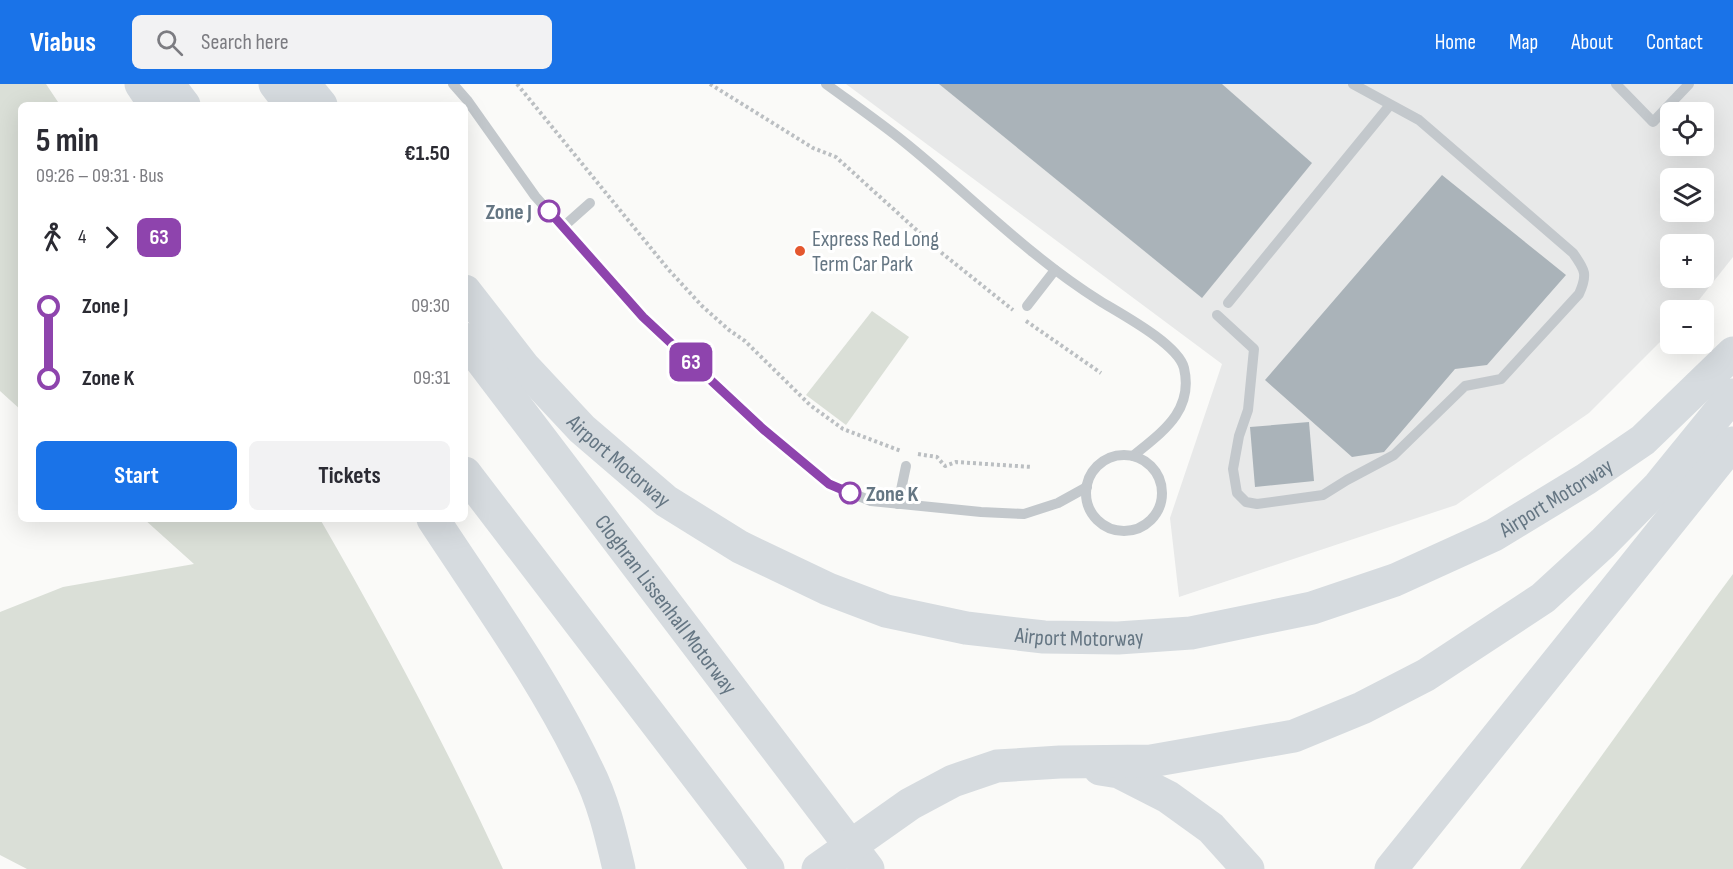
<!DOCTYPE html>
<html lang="en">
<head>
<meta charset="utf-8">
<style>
  body { margin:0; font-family:"Sofia Sans Condensed",sans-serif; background:#f2f2f3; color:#2b2b33; height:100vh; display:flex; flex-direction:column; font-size:22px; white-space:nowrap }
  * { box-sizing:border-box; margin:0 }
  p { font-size:20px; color:#7c7c81 }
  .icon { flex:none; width:33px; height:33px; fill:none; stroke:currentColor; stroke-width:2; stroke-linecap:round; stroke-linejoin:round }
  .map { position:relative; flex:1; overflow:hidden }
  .details { position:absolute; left:18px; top:18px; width:450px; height:420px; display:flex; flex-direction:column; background:#fff; border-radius:9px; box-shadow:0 6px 24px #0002 }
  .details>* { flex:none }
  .badge { padding:0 12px; border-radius:9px; font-size:21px; line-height:39px }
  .buttons { position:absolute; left:1660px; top:18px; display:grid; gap:12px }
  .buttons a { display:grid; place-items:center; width:54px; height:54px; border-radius:9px; background:#fff; box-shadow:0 6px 24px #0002; font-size:30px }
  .map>.badge { position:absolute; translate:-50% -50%; box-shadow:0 0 0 3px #fff }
  .legs { display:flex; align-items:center; gap:9px; height:66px; padding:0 18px; font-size:20px }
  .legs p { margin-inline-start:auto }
  .summary { display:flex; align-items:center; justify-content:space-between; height:102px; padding:0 18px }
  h1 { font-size:33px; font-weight:700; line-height:45px }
  .primary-button { display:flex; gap:12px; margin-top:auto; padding:12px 18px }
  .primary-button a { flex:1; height:69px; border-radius:9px; background:#1a73e8; color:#fff; font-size:24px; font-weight:700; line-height:69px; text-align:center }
  .primary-button a+a { background:#f2f2f3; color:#2b2b33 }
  ul { padding:0 18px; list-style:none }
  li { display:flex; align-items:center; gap:21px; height:72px; font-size:22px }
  li i { display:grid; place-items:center; width:9px; height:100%; margin:0 8px; background:currentColor }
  li i::after { content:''; width:15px; height:15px; margin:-8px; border:4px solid; border-radius:50%; background:#fff }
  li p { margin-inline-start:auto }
  li:first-child i { background:linear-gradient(#0000 50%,currentColor 0) }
  li:last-child i { background:linear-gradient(currentColor 50%,#0000 0) }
  header { display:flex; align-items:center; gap:36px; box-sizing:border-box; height:84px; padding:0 30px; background:#1a73e8; color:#fff }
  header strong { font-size:28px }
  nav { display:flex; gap:33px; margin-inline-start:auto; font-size:21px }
  .search { width:420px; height:54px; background:#f2f2f3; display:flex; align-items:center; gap:15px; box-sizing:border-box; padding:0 21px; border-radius:9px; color:#7c7c81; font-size:22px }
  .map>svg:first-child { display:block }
</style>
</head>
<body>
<header>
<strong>Viabus</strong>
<div class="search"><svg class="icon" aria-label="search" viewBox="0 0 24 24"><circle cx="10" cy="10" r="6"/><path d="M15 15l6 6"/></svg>Search here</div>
<nav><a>Home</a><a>Map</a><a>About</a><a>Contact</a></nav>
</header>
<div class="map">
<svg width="1733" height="785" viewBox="0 0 1733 785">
  <rect width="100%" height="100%" fill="#fafaf8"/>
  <path fill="#e8e9e9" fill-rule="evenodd" d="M846,0H1733V173L1691,226H1671V247L1589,329L1456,421L1179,513L1170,434L1222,280ZM1671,28H1704V62H1671ZM1671,94H1704V128H1671ZM1671,160H1704V194H1671Z"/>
  <g fill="#dadfd7">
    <path d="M0,0H46L60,21H21V326L0,307Z"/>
    <path d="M872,227L909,253L846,341L806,311Z"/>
    <path d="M144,435H320C386,549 448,666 503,785H27L0,771V528L63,503L194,480Z"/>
    <path d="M1733,490V785H1520L1716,513Z"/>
  </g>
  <g fill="#aab3b9">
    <path d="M939,0H1222L1312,79L1202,214Z"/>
    <path d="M1442,91L1566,191L1487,281L1455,285L1384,368L1352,373L1265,296Z"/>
    <path d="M1309,338L1314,397L1255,403L1250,343Z"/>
  </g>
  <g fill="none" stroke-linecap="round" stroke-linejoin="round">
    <g stroke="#bbbfc2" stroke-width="4" stroke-dasharray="3 3" stroke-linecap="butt">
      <path d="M517,0L668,185L702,222L729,246L745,257L810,321L843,345L901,367"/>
      <path d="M710,0L813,64L836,73L943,170L1013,226"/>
      <path d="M1026,237L1101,289"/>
      <path d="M918,370L937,373L945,382L956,378L1032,383"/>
    </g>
    <g stroke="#c3c8cc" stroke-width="10">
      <path d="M453,0L467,16L535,112L643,233L763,345L829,400L871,417L981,428L1024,430L1058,419L1087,403"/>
      <path d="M826,0C852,19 878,37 903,57C969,110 1028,172 1100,217C1121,230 1178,260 1184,284C1194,327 1162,348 1133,372"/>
      <path d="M1616,0L1653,38L1689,0"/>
      <path d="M563,143L590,119"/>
      <path d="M1228,219L1390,21"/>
      <path d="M1027,222L1055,186"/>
      <path d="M1217,231L1254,265L1248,326L1239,352L1233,385L1237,409L1246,418L1257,420L1323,411L1347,396L1394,371L1465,302L1501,295L1579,210C1588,190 1585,186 1573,169L1419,36L1353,0"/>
      <circle cx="1124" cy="409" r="38"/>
      <path d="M898,420L906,382"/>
    </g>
    <g stroke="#d6dbdf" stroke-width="33">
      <path d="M141,0L155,21"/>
      <path d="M168,0L184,21"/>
      <path d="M275,0L291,21"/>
      <path d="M304,0L321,21"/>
      <path id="s1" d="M465,207L524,283L582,345L666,417L740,463L828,505L886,527L966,544L1044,553L1118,554L1191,549L1312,524L1395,496L1494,451L1586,395L1643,356L1733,269"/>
      <path id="s2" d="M465,255L868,785"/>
      <path d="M465,389L768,785"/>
      <path d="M433,435C486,516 545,597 587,685C603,716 611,751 619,785"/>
      <path d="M1100,685L1119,688L1168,713L1211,744L1248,785"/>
      <path d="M818,785L910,720L953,697L997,682L1060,678L1151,677L1294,652L1362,624L1426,591L1543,514L1603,459L1659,402L1733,311"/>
      <path d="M1391,785L1733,359"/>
    </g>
  </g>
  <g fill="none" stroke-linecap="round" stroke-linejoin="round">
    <defs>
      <path id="line-1" d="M549,127L643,233L763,345L829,400L850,409"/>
    </defs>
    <use href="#line-1" stroke="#fff" stroke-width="14"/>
    <use href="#line-1" stroke="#8e44ad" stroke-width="9"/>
  </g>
  <g fill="#fff" stroke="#8e44ad" stroke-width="3">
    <circle cx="549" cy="127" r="10"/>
    <circle cx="850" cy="409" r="10"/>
  </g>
  <circle fill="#e4572e" stroke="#fff" stroke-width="2" cx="800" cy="167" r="6"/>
  <g text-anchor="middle" stroke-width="6" stroke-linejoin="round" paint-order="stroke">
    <g font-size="22" font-weight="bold" fill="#657683" stroke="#fff" text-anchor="end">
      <text x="532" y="135">Zone J</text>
      <text x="866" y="417" text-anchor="start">Zone K</text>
    </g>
    <g font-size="22" fill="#657683" stroke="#fff" text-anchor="start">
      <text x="812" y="162">Express Red Long<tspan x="812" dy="25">Term Car Park</tspan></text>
    </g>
    <g font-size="22" fill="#657683" stroke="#fff">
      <text dy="8" stroke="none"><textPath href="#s1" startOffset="230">Airport Motorway</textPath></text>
      <text dy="8" stroke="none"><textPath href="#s1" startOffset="1238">Airport Motorway</textPath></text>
      <text dy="8" stroke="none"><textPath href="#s2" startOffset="333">Cloghran Lissenhall Motorway</textPath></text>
      <text dy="8" stroke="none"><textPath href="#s1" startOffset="734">Airport Motorway</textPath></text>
    </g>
  </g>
</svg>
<div class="buttons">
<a><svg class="icon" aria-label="locate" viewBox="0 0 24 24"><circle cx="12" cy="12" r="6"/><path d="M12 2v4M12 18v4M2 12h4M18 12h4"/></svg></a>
<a><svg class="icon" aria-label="layers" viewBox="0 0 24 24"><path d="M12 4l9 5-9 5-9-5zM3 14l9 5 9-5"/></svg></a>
<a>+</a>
<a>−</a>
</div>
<b class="badge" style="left:691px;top:278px;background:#8e44ad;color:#fff">63</b>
<section class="details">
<div class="summary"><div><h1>5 min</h1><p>09:26 – 09:31 · Bus</p></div><b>€1.50</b></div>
<div class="legs"><svg class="icon" aria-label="walk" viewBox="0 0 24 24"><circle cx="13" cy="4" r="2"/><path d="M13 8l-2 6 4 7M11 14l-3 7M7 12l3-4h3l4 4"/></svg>4<svg class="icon" aria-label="forward" viewBox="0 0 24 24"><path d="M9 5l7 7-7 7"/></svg><b class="badge" style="background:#8e44ad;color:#fff">63</b></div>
<ul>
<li><i style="color:#8e44ad"></i><b>Zone J</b><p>09:30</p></li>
<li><i style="color:#8e44ad"></i><b>Zone K</b><p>09:31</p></li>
</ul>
<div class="primary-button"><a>Start</a><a>Tickets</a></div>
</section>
</div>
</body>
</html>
